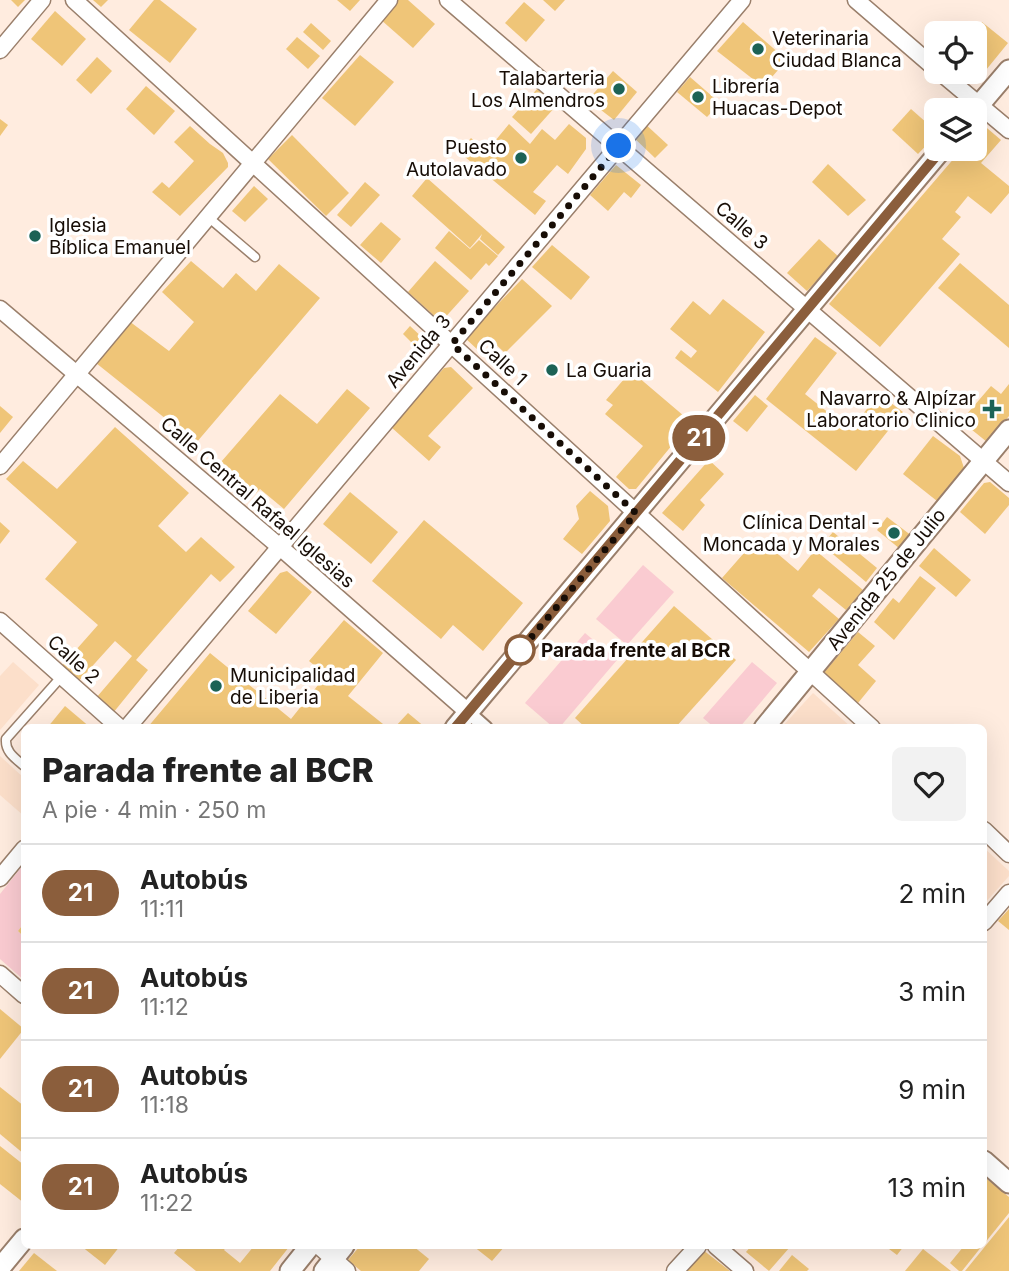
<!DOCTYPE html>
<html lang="es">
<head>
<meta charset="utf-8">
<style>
  body { margin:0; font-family:Inter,sans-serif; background:#f2f2f2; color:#222; height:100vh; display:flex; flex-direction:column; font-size:26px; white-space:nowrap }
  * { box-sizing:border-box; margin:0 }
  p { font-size:23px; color:#767676 }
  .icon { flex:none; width:38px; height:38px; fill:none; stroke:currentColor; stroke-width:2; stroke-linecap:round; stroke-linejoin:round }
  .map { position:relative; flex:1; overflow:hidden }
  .panel { position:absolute; left:21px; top:724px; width:966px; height:525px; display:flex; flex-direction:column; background:#fff; border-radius:10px; box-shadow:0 7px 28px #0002 }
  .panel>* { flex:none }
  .badge { padding:0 14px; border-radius:23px; font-size:24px; line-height:46px }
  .tools { position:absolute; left:924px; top:21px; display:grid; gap:14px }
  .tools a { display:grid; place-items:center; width:63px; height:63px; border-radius:10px; background:#fff; box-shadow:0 7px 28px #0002; font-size:35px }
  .you { position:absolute; width:35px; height:35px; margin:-18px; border:5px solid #fff; border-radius:50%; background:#1a73e8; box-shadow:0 0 0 10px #1a73e833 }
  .map>.badge { position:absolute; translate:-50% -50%; box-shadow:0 0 0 4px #fff }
  .round { display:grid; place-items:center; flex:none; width:74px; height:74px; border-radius:10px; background:#f2f2f2 }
  .headline { display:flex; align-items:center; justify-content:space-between; height:119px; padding:0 21px }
  h1 { font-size:33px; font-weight:800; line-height:52px }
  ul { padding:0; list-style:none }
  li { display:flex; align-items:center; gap:21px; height:98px; padding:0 21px; border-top:2px solid #e0e0e0 }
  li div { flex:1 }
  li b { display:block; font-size:26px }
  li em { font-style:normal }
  li .badge { min-width:77px; font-weight:700; text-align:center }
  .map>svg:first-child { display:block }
</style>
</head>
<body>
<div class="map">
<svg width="1009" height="1271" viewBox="0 0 1009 1271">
  <rect width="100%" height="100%" fill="#ffecdf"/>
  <g fill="#fcdfca">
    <path d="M13,662L39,685L0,730V676Z"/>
    <path d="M813,693L852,728H781Z"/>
    <path d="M0,756L24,778V816L0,795Z"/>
    <path d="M984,848L1009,871V876L984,904Z"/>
  </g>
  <g fill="#facbd1">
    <path d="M643,565L674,592L627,645L596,619Z"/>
    <path d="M585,633L617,660L559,728H554L525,703Z"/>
    <path d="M752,662L777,683L739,728H715L703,718Z"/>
    <path d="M24,864V923L18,931L24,937V980L0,959V894Z"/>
  </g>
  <g fill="#efc578">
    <path d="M11,0H25L18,7Z"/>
    <path d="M93,0H108L101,7Z"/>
    <path d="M154,0H160L197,29L170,63L129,30Z"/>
    <path d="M337,0H360L350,11Z"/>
    <path d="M398,0H408L435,24L413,48L380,19Z"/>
    <path d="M543,0H565L555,11Z"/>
    <path d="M524,2L545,20L526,42L505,23Z"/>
    <path d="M55,11L86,39L62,66L31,39Z"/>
    <path d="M743,22L787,60L763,87L717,51Z"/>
    <path d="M982,22L1008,43L977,81L966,72H975V33H972Z"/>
    <path d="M311,23L331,41L323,50L303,32Z"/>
    <path d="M297,37L320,56L308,69L286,49Z"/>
    <path d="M360,55L394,82L355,126L322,98Z"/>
    <path d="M97,57L112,71L91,94L76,80Z"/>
    <path d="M613,71L637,92L614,120L588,100Z"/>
    <path d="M690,77L720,103L707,117L677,92Z"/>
    <path d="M146,86L175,111L154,135L126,109Z"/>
    <path d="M537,89L556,106L531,134L512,117Z"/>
    <path d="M911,109L936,131V135L918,154L892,130Z"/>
    <path d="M0,119L8,125L0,136Z"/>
    <path d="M643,122L668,145L655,158L631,135Z"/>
    <path d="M981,123L1001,140L981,163L1009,186V193L991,214L968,196L955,212L961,217L942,239L960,254L880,347L829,304L962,149H975V132Z"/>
    <path d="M509,124L530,144L542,129L555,140L569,124L586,138V149L568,174L557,165L533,192L546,201L535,215L459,152L471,138L486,152Z"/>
    <path d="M190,126L210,144L223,153L228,163V167L180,216L152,192L162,182L169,188L194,161L174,142Z"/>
    <path d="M292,135L349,193L326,216L268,159Z"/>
    <path d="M828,164L866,200L848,216L812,182Z"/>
    <path d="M616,165L641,185L631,198L624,192L608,211L590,195Z"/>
    <path d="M427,178L505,247L498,255L480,239L482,234L470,248L412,196Z"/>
    <path d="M365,182L380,195L351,227L337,215Z"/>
    <path d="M254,186L268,199L245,222L232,211Z"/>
    <path d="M381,222L401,239L381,263L360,245Z"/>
    <path d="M449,231L470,249L479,240L498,256L489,266L486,263L471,280L435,248Z"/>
    <path d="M819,239L839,257L807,291L787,273Z"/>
    <path d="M552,245L590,277L571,300L532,267Z"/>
    <path d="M191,261L223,288L236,273L256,291L279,264L320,298L196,443L96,363L129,321L169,351L194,322L162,292Z"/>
    <path d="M435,261L469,291L441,322L408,292Z"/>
    <path d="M960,263L1009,305V348L938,288Z"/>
    <path d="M522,279L552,306L505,353L491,340L479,351L465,338Z"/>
    <path d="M723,299L765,332L718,392L675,358L681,350L691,358L697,351L670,329L693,301L710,315Z"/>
    <path d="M410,326L425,340L417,348L403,334Z"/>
    <path d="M815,337L837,353L805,394L850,430L879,394L903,412L856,471L766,399Z"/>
    <path d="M451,367L473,388L428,436L441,447L429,461L391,427L444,368Z"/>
    <path d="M631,371L691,422L636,489H629L616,477L643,446L605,414L613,405L606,400Z"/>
    <path d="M1009,384V416L987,442L961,421L991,386L1001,394Z"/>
    <path d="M347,389L370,408L284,509L260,489L256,493L221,462L280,394L317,424Z"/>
    <path d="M755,395L768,406L747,432L733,421Z"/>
    <path d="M0,406L13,417L0,433Z"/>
    <path d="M115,427L189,493L158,526L186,552L201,537L235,567L220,582L211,574L136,660L148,670L113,713L96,698L132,656L115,641L77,683L60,668L98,625L45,579L77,542L6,479L23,461L57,489Z"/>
    <path d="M933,436L960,456L964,468L937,501L903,474Z"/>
    <path d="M709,460L724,474L700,500L705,505L683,531L662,513Z"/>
    <path d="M990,482L1009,498V505L985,534L960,512L984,483Z"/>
    <path d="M590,491L608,506L610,521L582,554L563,539L579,519L576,506Z"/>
    <path d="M350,492L398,532L371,564L323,524Z"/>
    <path d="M887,517L912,536L900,549L877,530Z"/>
    <path d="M424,520L523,603L483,651L453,625L441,639L372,581Z"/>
    <path d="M0,522L10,531L0,544Z"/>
    <path d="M833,532L877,568L866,582L822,545Z"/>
    <path d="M758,537L798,571L815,550L863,590L846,610L819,588L812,596L839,619L809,652L722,578Z"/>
    <path d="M934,548L971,580L956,597L919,566Z"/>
    <path d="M287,571L312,592L276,634L248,611L280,573Z"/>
    <path d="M920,576L936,588L894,640L874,622L893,598L899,603Z"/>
    <path d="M674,606L736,660L675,728H586L575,718Z"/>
    <path d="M344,620L383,653L348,696L388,728H147L210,653L291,719L326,675L309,661Z"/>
    <path d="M858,632L875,646L858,665L876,681L858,703L823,674Z"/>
    <path d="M65,706L91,728H47Z"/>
    <path d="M408,713L426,728H394Z"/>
    <path d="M1009,909V930L998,921Z"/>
    <path d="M24,923V937L18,931Z"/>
    <path d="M0,1009L24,1029L0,1059Z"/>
    <path d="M0,1087L24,1106V1154L0,1134Z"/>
    <path d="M0,1146L24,1165V1203L0,1184Z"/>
    <path d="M987,1179L1009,1197V1213L984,1244V1184Z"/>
    <path d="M1009,1217V1271H965Z"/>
    <path d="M81,1246H120L105,1265Z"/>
    <path d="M180,1246H227L224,1250L240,1263L254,1246L289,1247L270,1271H196L174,1253Z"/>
    <path d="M360,1246H413L429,1259L419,1271H361L348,1260Z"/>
    <path d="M473,1246H505L492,1261Z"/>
    <path d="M751,1246H789L790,1247L769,1271L746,1252Z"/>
    <path d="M885,1246H904L897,1255Z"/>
    <path d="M964,1246H982L962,1271H959L950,1263Z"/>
    <path d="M923,1249L951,1271H905Z"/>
    <path d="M703,1250L730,1271H686Z"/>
    <path d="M34,1253L57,1271H19Z"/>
    <path d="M792,1255L809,1269L807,1271H779Z"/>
  </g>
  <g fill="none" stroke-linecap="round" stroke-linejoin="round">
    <defs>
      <g id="service">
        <path d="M208,217L255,257"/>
        <path d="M24,766C15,758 5,752 6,739L62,676"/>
      </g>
      <path id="pedestrian" d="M468,712L486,728"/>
      <g id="minor">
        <path d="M74,0L872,728"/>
        <path d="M448,0L1009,483"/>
        <path d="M856,0L936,69"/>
        <path d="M0,50L42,0"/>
        <path d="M940,72L1009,130"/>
        <path d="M0,309L280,547L468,712"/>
        <path d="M0,466L389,0"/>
        <path d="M0,621L120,728"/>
        <path d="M127,728L742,0"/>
        <path d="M984,830L1009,854"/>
        <path d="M0,878L24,849"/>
        <path d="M984,922L1009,893"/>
        <path d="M0,974L24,995"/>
        <path d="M319,1246L347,1271"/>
        <path d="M716,1246L745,1271"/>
        <path d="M675,1271L698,1246"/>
      </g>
      <g id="tertiary">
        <path d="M975,110L1009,70"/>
        <path d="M455,728L942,149"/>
        <path d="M764,728L1009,430"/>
        <path d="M984,1161L1009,1183"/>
        <path d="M0,1268L24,1239"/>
        <path d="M290,1271L310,1246"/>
        <path d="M324,1271L344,1246"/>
      </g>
    </defs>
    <use href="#service" stroke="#9a7f6b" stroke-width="11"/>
    <use href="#pedestrian" stroke="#9a7f6b" stroke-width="16"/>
    <use href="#minor" stroke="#9a7f6b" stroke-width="19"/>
    <use href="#tertiary" stroke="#9a7f6b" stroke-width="23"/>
    <use href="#service" stroke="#fff" stroke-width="8"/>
    <use href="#pedestrian" stroke="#fff" stroke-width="12"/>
    <use href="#minor" stroke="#fff" stroke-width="16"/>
    <use href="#tertiary" stroke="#fff" stroke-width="19"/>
  </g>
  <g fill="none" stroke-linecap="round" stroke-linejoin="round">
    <defs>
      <path id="line" d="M455,728L942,149"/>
    </defs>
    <use href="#line" stroke="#fff" stroke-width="16"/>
    <use href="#line" stroke="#8b5e3c" stroke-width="10"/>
    <path stroke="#170d06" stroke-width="7" stroke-dasharray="0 12.6" d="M520,650L518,653L636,513L452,344L619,146"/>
  </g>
  <g fill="#1c6255" stroke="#fff" stroke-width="2.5">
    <circle cx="758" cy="49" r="7"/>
    <circle cx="619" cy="89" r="7"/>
    <circle cx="698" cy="97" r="7"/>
    <circle cx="521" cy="158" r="7"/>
    <circle cx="35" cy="236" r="7"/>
    <circle cx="552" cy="370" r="7"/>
    <path d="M988.5 398.5h7v7h7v7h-7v7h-7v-7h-7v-7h7z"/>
    <circle cx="894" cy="533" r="7"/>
    <circle cx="216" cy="686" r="7"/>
  </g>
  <circle fill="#fff" stroke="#8b5e3c" stroke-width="3.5" cx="520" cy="650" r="14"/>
  <g text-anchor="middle" stroke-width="7" stroke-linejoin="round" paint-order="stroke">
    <g font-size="19" fill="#170d06" stroke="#fff" text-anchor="start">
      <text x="772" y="45">Veterinaria<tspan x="772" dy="22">Ciudad Blanca</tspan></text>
      <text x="605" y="85" text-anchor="end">Talabarteria<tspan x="605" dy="22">Los Almendros</tspan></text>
      <text x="712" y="93">Librería<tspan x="712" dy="22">Huacas-Depot</tspan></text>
      <text x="507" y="154" text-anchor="end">Puesto<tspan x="507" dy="22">Autolavado</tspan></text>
      <text x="49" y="232">Iglesia<tspan x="49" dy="22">Bíblica Emanuel</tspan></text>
      <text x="566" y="377">La Guaria</text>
      <text x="976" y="405" text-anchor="end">Navarro &amp; Alpízar<tspan x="976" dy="22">Laboratorio Clinico</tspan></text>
      <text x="880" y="529" text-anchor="end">Clínica Dental -<tspan x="880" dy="22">Moncada y Morales</tspan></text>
      <text x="230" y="682">Municipalidad<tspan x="230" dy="22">de Liberia</tspan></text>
    </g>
    <g font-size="19" fill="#170d06" stroke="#fff">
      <text transform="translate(742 225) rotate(41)" y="7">Calle 3</text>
      <text transform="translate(418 351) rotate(-50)" y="7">Avenida 3</text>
      <text transform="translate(503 362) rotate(43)" y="7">Calle 1</text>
      <text transform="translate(258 502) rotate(41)" y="7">Calle Central Rafael Iglesias</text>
      <text transform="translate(886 579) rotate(-51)" y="7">Avenida 25 de Julio</text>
      <text transform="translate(74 659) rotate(42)" y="7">Calle 2</text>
    </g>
    <g font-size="19" font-weight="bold" fill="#170d06" stroke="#fff" text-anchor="start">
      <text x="541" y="657">Parada frente al BCR</text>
    </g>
  </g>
</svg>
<div class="tools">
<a><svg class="icon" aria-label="locate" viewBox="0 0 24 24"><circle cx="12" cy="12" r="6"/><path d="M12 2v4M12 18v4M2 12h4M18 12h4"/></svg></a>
<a><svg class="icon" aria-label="layers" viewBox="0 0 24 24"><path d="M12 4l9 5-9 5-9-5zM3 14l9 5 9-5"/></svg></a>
</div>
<div class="you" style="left:619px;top:146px"></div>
<b class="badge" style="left:699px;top:438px;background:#8b5e3c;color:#fff">21</b>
<section class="panel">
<div class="headline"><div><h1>Parada frente al BCR</h1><p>A pie · 4 min · 250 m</p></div><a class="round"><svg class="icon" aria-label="heart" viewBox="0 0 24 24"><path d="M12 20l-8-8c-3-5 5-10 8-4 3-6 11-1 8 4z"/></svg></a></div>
<ul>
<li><span class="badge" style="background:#8b5e3c;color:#fff">21</span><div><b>Autobús</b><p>11:11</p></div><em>2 min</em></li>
<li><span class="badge" style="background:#8b5e3c;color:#fff">21</span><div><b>Autobús</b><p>11:12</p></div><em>3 min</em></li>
<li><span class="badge" style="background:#8b5e3c;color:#fff">21</span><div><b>Autobús</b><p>11:18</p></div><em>9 min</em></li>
<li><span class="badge" style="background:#8b5e3c;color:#fff">21</span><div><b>Autobús</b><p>11:22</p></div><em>13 min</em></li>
</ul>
</section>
</div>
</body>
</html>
